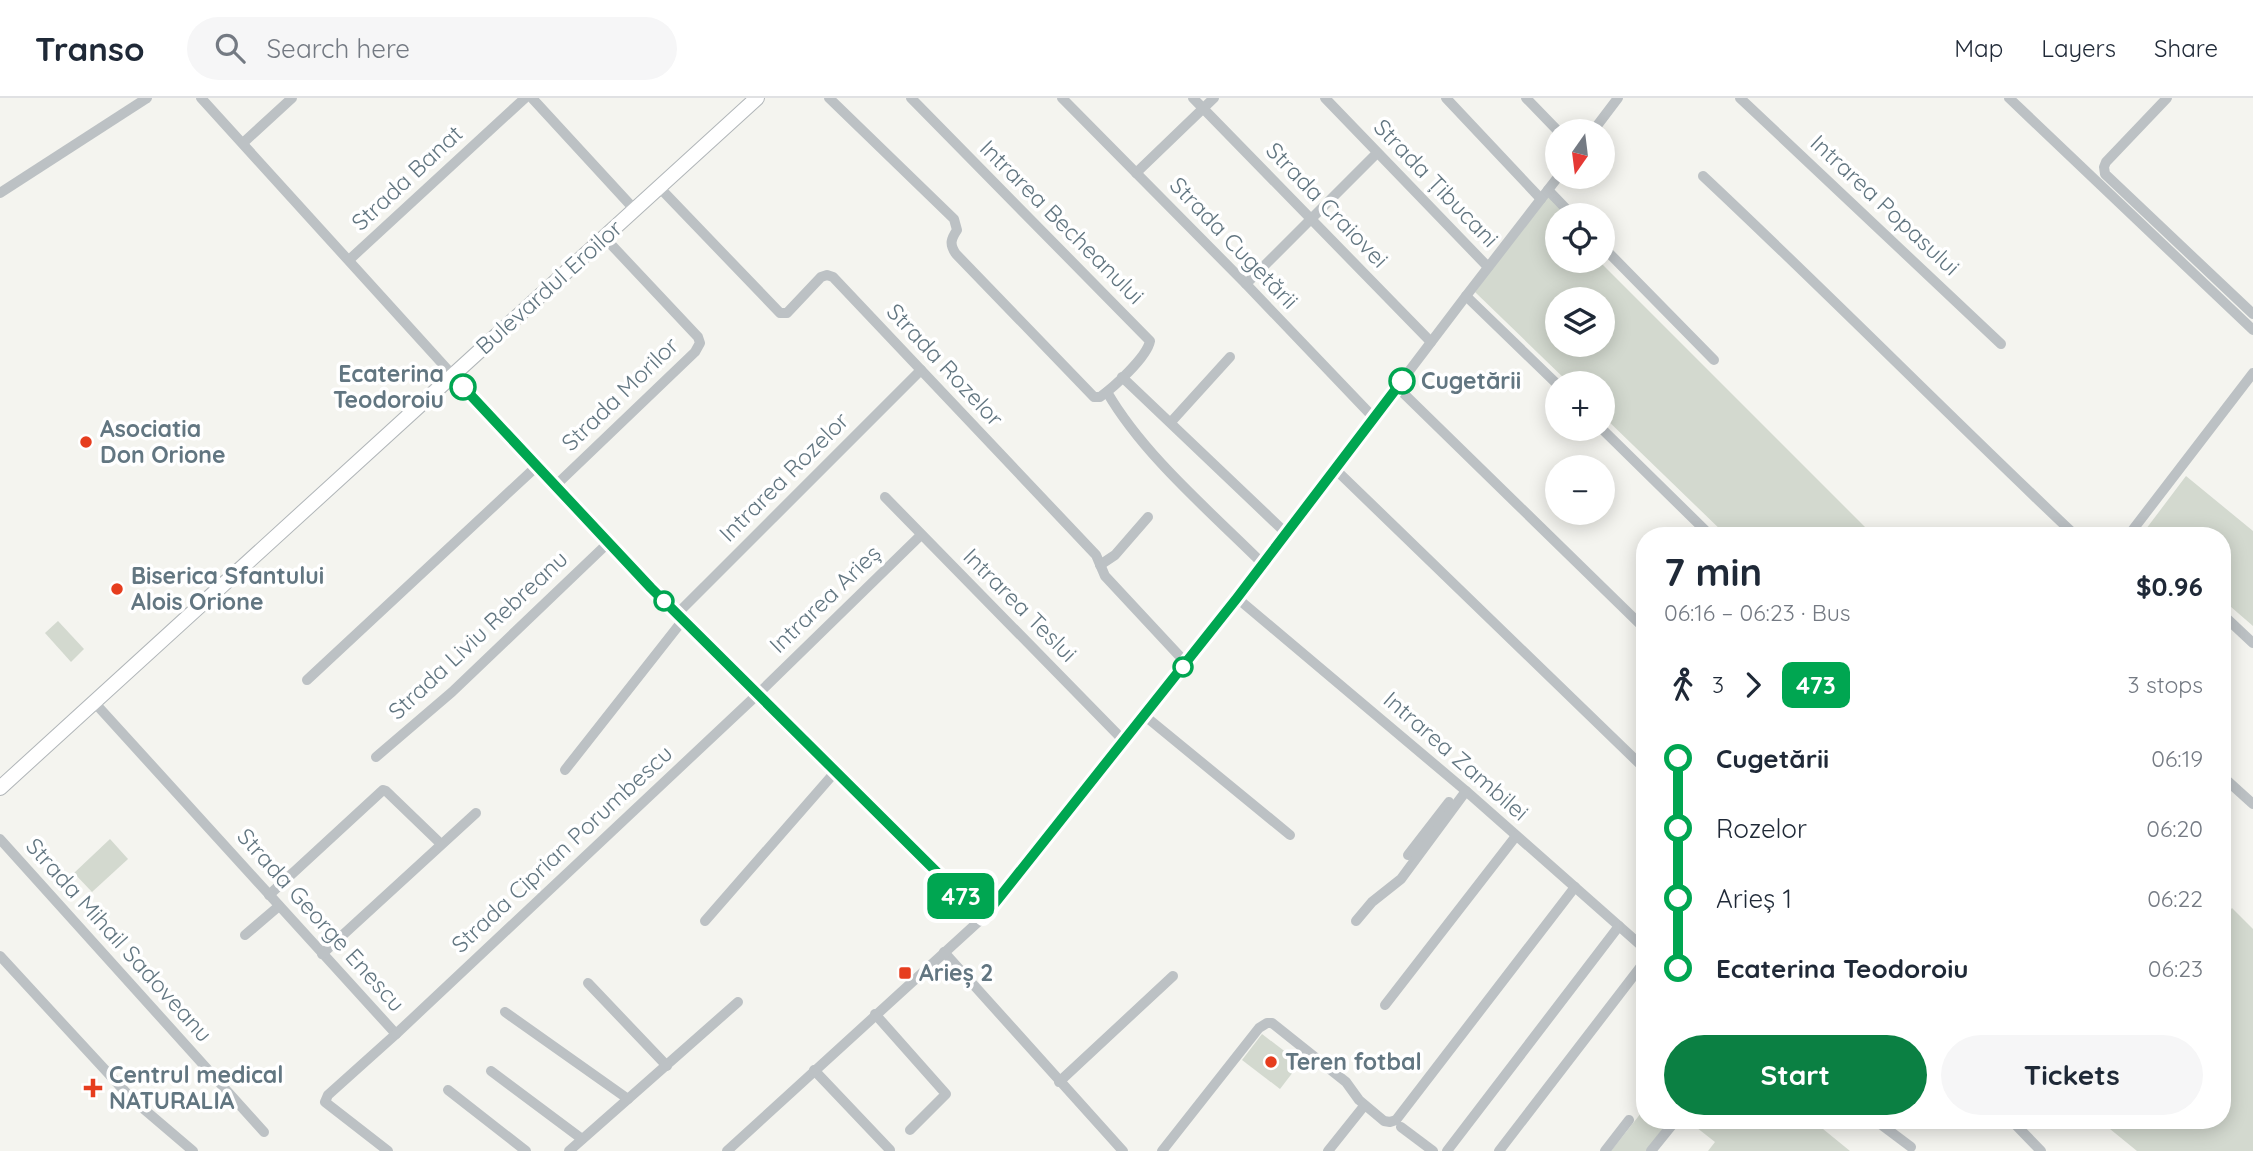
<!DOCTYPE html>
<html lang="en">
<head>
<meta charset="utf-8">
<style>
  body { margin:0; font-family:Quicksand,sans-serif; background:#f6f6f7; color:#1f2937; height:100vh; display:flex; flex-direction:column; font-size:26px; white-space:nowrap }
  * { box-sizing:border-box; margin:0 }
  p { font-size:23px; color:#747a83 }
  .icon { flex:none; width:38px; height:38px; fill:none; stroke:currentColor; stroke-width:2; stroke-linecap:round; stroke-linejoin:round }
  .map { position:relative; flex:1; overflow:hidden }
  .drawer { position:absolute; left:1636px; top:429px; width:595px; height:602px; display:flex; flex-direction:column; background:#fff; border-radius:28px; box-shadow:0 4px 18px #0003 }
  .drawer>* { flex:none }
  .badge { padding:0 14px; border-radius:10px; font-size:24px; line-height:46px }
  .needle { width:46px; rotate:194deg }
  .controls { position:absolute; left:1545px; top:21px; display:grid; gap:14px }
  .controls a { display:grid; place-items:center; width:70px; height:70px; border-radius:50%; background:#fff; box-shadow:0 4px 18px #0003; font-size:35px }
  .map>.badge { position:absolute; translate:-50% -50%; box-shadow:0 0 0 4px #fff }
  .legs { display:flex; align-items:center; gap:10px; height:77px; padding:0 28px; font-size:23px }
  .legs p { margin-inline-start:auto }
  .head { display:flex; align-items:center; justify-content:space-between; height:119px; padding:0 28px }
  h1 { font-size:38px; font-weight:700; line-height:52px }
  .primary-button { display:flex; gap:14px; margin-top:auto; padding:14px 28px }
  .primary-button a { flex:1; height:80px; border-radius:42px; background:#0b8043; color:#fff; font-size:28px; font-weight:700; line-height:80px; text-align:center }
  .primary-button a+a { background:#f6f6f7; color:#1f2937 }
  ul { padding:0 28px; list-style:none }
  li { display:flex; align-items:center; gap:24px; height:70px; font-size:26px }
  li i { display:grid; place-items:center; width:10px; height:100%; margin:0 9px; background:currentColor }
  li i::after { content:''; width:18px; height:18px; margin:-9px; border:5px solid; border-radius:50%; background:#fff }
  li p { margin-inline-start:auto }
  li:first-child i { background:linear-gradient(#0000 50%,currentColor 0) }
  li:last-child i { background:linear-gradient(currentColor 50%,#0000 0) }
  header { display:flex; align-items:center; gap:42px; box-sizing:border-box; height:98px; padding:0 35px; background:#fff; border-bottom:2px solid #e0e1e3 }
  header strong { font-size:33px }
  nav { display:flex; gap:38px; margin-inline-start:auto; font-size:24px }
  .search { width:490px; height:63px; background:#f6f6f7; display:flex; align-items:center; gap:18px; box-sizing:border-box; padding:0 24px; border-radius:38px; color:#747a83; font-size:26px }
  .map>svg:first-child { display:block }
</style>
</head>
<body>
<header>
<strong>Transo</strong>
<div class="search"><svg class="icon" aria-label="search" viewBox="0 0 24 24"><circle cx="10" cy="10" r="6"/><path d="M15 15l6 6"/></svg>Search here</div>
<nav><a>Map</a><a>Layers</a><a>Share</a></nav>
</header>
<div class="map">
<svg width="2253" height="1053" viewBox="0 0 2253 1053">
  <rect width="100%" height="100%" fill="#f4f4ef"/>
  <g fill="#d3d9cf" fill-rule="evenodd">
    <path d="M1549,94L1571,117H1558V163H1599L1873,437H1726L1603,318V285H1569L1475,194ZM1558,201H1603V247H1558Z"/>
    <path d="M2186,378L2253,433V528L2223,502L2222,438H2146L2143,435Z"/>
    <path d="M58,523L84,551L71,564L45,535Z"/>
    <path d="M110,741L128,761L92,794L74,775Z"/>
    <path d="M2232,810L2253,831V1053H2137L2099,1022H2222V822Z"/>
    <path d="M1262,936L1300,965L1280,991L1242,962Z"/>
    <path d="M1645,1010V1022H1670L1646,1053H1611Z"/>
    <path d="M1687,1022H1812L1850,1053H1708L1715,1044Z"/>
  </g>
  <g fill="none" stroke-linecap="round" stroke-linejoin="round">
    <defs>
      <path id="major" d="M0,690L757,0"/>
    </defs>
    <use href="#major" stroke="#b0b5b8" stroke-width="16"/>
    <g stroke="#bcc1c4" stroke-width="10">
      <path d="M201,0L468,294L608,445L983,819"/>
      <path d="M532,0L635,112"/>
      <path d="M829,0L954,121L957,132C951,141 949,146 956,156L1094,299H1100C1114,289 1147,259 1150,243L911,0"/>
      <path d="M1062,0L1246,186L1374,320"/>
      <path d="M1193,0L1431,244"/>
      <path d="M1325,0L1488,169"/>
      <path d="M1446,0L1541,101"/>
      <path d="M1526,0L1558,33"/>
      <path d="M1740,0L2001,246"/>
      <path d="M2009,0L2253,232"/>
      <path d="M2167,0L2106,64L2104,69L2105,76L2253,216"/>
      <path d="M1593,33L1618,0"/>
      <path d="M243,45L292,0"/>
      <path d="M1136,75L1214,0"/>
      <path d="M1703,78C1829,196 1950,319 2076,438"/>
      <path d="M659,89L780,215H787L821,179L827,177L833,179L1096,457L1105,478L1186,565"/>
      <path d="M1548,92L1572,117"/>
      <path d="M0,95L147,0"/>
      <path d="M1603,149L1714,262"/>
      <path d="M349,162L525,0"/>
      <path d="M1246,186L1377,55"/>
      <path d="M1466,198L1558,287"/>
      <path d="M1122,279L1287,436"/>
      <path d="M1397,289L1645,531"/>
      <path d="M1107,294C1144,358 1211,414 1263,466"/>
      <path d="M1171,324L1230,259"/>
      <path d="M1602,331L1711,438"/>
      <path d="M1335,371L1645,671"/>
      <path d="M555,388L695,254L700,245L698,239L604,139"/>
      <path d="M885,399L1125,644"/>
      <path d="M2128,438L2253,275"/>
      <path d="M1100,467L1115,457L1148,419"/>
      <path d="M1237,500L1466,693L1645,851"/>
      <path d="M677,516L921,272"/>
      <path d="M2222,516L2253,545"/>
      <path d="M307,582L536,369"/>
      <path d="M94,604L396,936L328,997L325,1004L388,1053"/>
      <path d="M1145,618L1290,737"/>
      <path d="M376,659L452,594L608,445"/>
      <path d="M565,672L683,522"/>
      <path d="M2222,678L2253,706"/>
      <path d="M0,741L264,1034"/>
      <path d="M1408,757L1449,704"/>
      <path d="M269,797L383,692L386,693L441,746"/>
      <path d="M705,823L836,673"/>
      <path d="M1356,823L1372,804L1401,781L1466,693"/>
      <path d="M245,837L279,808"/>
      <path d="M944,854L1123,1053"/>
      <path d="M322,856L476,715"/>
      <path d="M0,858L132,1001L193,1053"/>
      <path d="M588,885L667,968"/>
      <path d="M1385,907L1516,738"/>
      <path d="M505,914L628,1001"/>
      <path d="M875,916L946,996L910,1032"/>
      <path d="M396,936L758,596L921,437"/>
      <path d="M814,972L890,1052"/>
      <path d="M491,973L582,1041"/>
      <path d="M1059,984L1173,878"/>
      <path d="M448,992L526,1053"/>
      <path d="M1875,1022L1911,1049"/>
      <path d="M2011,1022L2041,1053"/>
      <path d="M1401,1029L1433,1053"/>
      <path d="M569,1053L738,904"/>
      <path d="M727,1053L989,814L1237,500L1466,198L1558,79"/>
      <path d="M1162,1053L1259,930L1267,925H1272L1346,984L1359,1002L1384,1023L1390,1024L1396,1022L1575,789"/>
      <path d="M1328,1053L1364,1008"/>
      <path d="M1447,1053L1619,828"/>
      <path d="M1499,1053L1645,863"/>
      <path d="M1605,1053L1629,1022"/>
      <path d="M1651,1053L1676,1022"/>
    </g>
    <use href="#major" stroke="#fff" stroke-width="14"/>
  </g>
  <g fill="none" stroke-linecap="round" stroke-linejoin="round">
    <defs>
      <path id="line-1" d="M463,289L651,490L983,820L1237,500L1402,283"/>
    </defs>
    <use href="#line-1" stroke="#fff" stroke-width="16"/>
    <use href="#line-1" stroke="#00a651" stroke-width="10"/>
  </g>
  <g fill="#fff" stroke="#00a651" stroke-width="3.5">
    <circle cx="1402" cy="283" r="12"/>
    <circle cx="463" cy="289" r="12"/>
    <circle cx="664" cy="503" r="9"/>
    <circle cx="1183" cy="569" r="9"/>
  </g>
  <g fill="#e63d1e" stroke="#fff" stroke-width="2.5">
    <circle cx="86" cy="344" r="7"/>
    <circle cx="117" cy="491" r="7"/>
    <rect x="898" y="868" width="14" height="14" rx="3.5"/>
    <circle cx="1271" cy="964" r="7"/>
    <path d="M89.5 979.5h7v7h7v7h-7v7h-7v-7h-7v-7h7z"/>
  </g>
  <g text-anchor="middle" stroke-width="7" stroke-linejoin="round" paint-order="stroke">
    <g font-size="23" fill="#627681" stroke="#fff">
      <text transform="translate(407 80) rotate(-43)" y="8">Strada Banat</text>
      <text transform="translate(1436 85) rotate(46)" y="8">Strada Țibucani</text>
      <text transform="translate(1327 107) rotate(46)" y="8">Strada Craiovei</text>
      <text transform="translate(1885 107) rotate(43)" y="8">Intrarea Popasului</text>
      <text transform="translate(1062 124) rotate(45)" y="8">Intrarea Becheanului</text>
      <text transform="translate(1234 145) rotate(46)" y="8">Strada Cugetării</text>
      <text transform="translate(549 189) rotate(-42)" y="8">Bulevardul Eroilor</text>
      <text transform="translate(945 267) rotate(47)" y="8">Strada Rozelor</text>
      <text transform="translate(620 296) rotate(-44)" y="8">Strada Morilor</text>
      <text transform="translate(784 379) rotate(-45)" y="8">Intrarea Rozelor</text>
      <text transform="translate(825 501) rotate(-44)" y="8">Intrarea Arieș</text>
      <text transform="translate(1020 507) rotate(45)" y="8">Intrarea Teslui</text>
      <text transform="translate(478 537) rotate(-43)" y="8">Strada Liviu Rebreanu</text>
      <text transform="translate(1456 658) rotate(41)" y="8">Intrarea Zambilei</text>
      <text transform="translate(562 751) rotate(-43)" y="8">Strada Ciprian Porumbescu</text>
      <text transform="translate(321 822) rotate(48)" y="8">Strada George Enescu</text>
      <text transform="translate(119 842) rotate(48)" y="8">Strada Mihail Sadoveanu</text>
    </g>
    <g font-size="23" font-weight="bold" fill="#627681" stroke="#fff" text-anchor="end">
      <text x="444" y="284">Ecaterina<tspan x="444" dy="26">Teodoroiu</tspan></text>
      <text x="1421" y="291" text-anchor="start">Cugetării</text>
    </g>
    <g font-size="23" font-weight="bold" fill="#627681" stroke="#fff" text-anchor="start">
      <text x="100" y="339">Asociatia<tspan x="100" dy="26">Don Orione</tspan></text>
      <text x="131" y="486">Biserica Sfantului<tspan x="131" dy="26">Alois Orione</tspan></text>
      <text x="919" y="883">Arieș 2</text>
      <text x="1285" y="972">Teren fotbal</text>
      <text x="109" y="985">Centrul medical<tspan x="109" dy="26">NATURALIA</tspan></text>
    </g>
  </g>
</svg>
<div class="controls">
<a><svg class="needle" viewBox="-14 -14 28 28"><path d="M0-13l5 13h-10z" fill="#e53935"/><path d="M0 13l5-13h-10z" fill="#747a83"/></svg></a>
<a><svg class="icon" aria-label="locate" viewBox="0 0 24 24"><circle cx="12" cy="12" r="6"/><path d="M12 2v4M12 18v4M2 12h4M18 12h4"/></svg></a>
<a><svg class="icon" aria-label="layers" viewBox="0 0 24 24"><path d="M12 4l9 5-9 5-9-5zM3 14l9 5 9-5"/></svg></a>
<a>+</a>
<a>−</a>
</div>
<b class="badge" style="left:961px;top:798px;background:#00a651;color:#fff">473</b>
<section class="drawer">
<div class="head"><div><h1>7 min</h1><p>06:16 – 06:23 · Bus</p></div><b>$0.96</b></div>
<div class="legs"><svg class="icon" aria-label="walk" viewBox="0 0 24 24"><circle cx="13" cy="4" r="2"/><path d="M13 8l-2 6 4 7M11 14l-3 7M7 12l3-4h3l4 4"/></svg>3<svg class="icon" aria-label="forward" viewBox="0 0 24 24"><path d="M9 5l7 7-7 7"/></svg><b class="badge" style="background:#00a651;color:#fff">473</b><p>3 stops</p></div>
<ul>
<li><i style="color:#00a651"></i><b>Cugetării</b><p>06:19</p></li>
<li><i style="color:#00a651"></i><span>Rozelor</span><p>06:20</p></li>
<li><i style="color:#00a651"></i><span>Arieș 1</span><p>06:22</p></li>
<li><i style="color:#00a651"></i><b>Ecaterina Teodoroiu</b><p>06:23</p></li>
</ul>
<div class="primary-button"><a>Start</a><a>Tickets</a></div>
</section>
</div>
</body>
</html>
